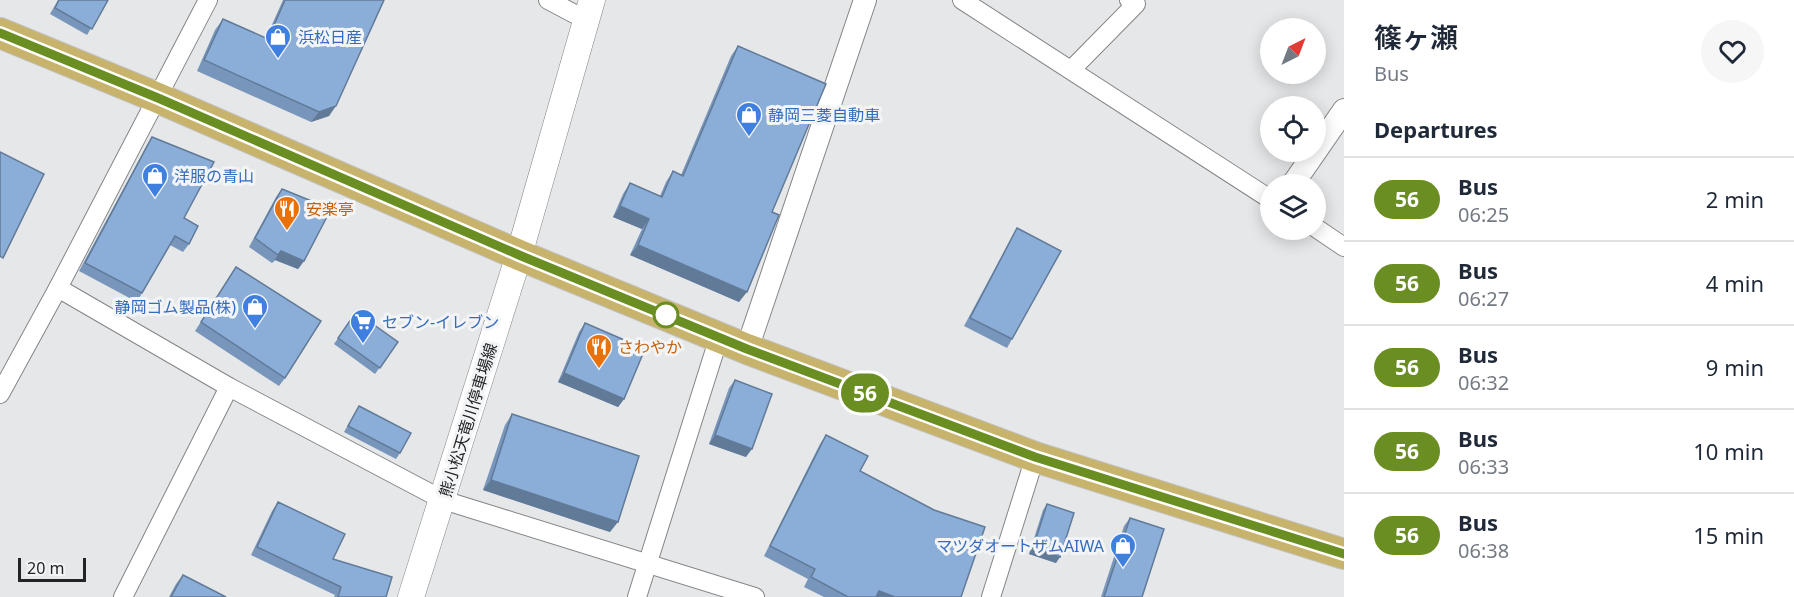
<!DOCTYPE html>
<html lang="en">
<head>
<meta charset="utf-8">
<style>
  body { margin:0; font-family:"Noto Sans","Noto Sans JP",sans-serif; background:#f6f6f7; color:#1f2937; height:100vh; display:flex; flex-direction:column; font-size:22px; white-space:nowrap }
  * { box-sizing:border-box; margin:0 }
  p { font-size:20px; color:#747a83 }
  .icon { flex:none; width:33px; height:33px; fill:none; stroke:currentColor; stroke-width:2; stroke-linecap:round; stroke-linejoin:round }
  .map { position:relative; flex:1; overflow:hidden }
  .sheet { display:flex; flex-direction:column; background:#fff; width:450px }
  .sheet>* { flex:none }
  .badge { padding:0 12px; border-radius:20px; font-size:21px; line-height:39px }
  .needle { width:39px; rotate:42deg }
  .controls { position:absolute; left:1260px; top:18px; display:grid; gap:12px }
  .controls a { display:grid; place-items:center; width:66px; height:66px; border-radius:50%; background:#fff; box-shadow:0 3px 15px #0003; font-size:30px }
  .scale { position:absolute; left:18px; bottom:15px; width:68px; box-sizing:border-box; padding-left:6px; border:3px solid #242425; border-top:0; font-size:16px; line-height:21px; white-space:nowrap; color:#242425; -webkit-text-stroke:4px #f2f4f6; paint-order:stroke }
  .map>.badge { position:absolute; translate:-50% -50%; box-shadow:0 0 0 3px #fff }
  h2 { padding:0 30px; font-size:22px; line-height:54px }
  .round { display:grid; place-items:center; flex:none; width:63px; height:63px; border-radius:32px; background:#f6f6f7 }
  .headline { display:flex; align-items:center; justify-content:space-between; height:102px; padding:0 30px }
  h1 { font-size:28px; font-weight:600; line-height:45px }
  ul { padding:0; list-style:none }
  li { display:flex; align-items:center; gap:18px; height:84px; padding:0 30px; border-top:2px solid #e0e1e3 }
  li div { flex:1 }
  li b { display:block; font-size:22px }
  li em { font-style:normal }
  li .badge { min-width:66px; font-weight:700; text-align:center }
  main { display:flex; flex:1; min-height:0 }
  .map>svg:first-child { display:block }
</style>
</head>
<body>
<main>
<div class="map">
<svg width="1344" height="597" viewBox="0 0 1344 597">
  <rect width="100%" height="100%" fill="#e5e7e9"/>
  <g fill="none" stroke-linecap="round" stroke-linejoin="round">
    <defs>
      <g id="minor">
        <path d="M548,0L586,20"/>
        <path d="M962,0L1270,199"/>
        <path d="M1072,69L1136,4L1129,0"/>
        <path d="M1316,228L1344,247"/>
        <path d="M58,288L229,387L443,500L755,597"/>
        <path d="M0,394L58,288L208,0"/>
        <path d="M123,597L229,387"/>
        <path d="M637,597L719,337"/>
        <path d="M991,597L1035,457"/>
      </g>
      <g id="tertiary">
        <path d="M1293,184L1344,110"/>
        <path d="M747,349L865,0"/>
      </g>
      <path id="secondary" d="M411,597L519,255L592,0"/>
      <path id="trunk" d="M0,33L158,98L519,255L747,349L1035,457L1344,554"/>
    </defs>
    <use href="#minor" stroke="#848587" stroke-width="20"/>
    <use href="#tertiary" stroke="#848587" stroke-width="24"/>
    <use href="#secondary" stroke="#848587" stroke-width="27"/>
    <use href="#trunk" stroke="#c2c2c2" stroke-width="32"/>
    <use href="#minor" stroke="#fff" stroke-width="18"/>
    <use href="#tertiary" stroke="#fff" stroke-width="22"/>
    <use href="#secondary" stroke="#fff" stroke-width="26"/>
    <use href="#trunk" stroke="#c8b36c" stroke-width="30"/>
  </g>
  <g fill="#7896bb">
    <path d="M58,0H108L87,35L50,14Z"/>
    <path d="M283,0H384L329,116L311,122L197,71L215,30L223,19L266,38Z"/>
    <path d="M738,46L772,212L739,302L630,255L642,229L613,217L623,194L630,183L660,196L666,182L673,171L681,175L731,56Z"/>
    <path d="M152,137L184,218L189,244L183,252L170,245L142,293L137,302L79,271L147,145Z"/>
    <path d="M282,189L304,261L298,269L275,260L272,263L249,247L276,197Z"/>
    <path d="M1017,228L1012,339L1007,348L964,326L1012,237Z"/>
    <path d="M236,267L285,378L279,386L195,331Z"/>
    <path d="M356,312L398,342L375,374L334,344Z"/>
    <path d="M585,323L624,399L618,407L558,382L579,332Z"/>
    <path d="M735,380L746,457L709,444L729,388Z"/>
    <path d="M359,406L400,453L396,459L344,432Z"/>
    <path d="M512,414L610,532L483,490L505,425Z"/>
    <path d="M826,435L860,471L961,597H824L804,587L808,579L764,556L820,444Z"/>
    <path d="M278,502L333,559L386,597H334L335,595L251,555L272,511Z"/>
    <path d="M1047,504L1056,563L1029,554L1043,510Z"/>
    <path d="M1130,518L1142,597H1101L1124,526Z"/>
    <path d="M183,575L226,597H169L176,584Z"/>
  </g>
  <g fill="#617a98">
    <path d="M336,106L329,116L311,122L319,112Z"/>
    <path d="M620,206L649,219L642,229L613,217Z"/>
    <path d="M638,245L747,292L739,302L630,255Z"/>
    <path d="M281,251L304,261L298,269L275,260L272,263Z"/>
    <path d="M564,373L624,399L618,407L558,382Z"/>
    <path d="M715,435L752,449L746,457L709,444Z"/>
    <path d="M491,480L618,522L610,532L483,490Z"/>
    <path d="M1033,548L1060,557L1056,563L1029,554Z"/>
    <path d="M879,591L895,597H875Z"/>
  </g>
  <g fill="#8baed9" stroke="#617a98" stroke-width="1.5">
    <path d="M59,0H108L92,29L55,8Z"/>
    <path d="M285,0H384L336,106L319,112L204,60L223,19L268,39Z"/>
    <path d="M738,46L826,84L772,212L779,215L747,292L638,245L649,219L620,206L630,183L662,197L673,171L683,176Z"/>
    <path d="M152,137L214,162L184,218L198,226L189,244L175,236L142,293L85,263Z"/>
    <path d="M0,152L44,174L3,258L0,256Z"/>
    <path d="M282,189L331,209L304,261L281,251L278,255L255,238Z"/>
    <path d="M1017,228L1061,251L1012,339L970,318Z"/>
    <path d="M236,267L321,321L285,378L201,322Z"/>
    <path d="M356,312L398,342L380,368L338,338Z"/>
    <path d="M585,323L645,349L624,399L564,373Z"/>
    <path d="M735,380L772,394L752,449L715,435Z"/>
    <path d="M359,406L411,433L400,453L348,426Z"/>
    <path d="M512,414L639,456L618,522L491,480Z"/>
    <path d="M826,435L868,456L860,471L934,510L985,527L961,597H895L879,591L876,597H848L811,577L815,569L770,546Z"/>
    <path d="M278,502L345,534L333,559L392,577L386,597H338L341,587L257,547Z"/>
    <path d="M1047,504L1074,513L1060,557L1033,548Z"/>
    <path d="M1130,518L1164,529L1142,597H1104Z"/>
    <path d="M183,575L226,597H171Z"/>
  </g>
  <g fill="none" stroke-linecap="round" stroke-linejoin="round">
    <defs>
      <path id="line" d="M0,33L158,98L519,255L747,349L1035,457L1344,554"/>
    </defs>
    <use href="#line" stroke="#fff" stroke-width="14"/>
    <use href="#line" stroke="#6b8e23" stroke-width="9"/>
  </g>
  <defs>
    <symbol id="shop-pin" viewBox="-11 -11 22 30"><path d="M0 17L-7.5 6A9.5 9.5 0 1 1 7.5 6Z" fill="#3f7fe0" stroke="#f2f4f6"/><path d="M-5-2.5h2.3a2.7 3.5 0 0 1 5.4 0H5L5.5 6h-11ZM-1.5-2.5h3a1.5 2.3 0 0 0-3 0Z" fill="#fff"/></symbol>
    <symbol id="restaurant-pin" viewBox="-11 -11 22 30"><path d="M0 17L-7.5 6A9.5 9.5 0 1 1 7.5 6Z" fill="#e8710a" stroke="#f2f4f6"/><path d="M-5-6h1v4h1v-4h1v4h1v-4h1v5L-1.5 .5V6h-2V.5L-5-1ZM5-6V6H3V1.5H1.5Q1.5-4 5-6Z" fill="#fff"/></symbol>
    <symbol id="supermarket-pin" viewBox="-11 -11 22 30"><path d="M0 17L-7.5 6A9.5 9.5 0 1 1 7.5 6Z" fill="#3f7fe0" stroke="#f2f4f6"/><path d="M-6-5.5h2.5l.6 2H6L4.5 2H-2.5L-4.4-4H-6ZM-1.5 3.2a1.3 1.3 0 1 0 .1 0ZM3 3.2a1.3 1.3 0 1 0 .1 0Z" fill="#fff"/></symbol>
  </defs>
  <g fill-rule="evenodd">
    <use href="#shop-pin" x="263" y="22" width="30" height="40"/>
    <use href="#shop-pin" x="734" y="100" width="30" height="40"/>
    <use href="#shop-pin" x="140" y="161" width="30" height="40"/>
    <use href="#restaurant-pin" x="272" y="194" width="30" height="40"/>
    <use href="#shop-pin" x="240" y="292" width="30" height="40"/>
    <use href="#supermarket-pin" x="348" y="307" width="30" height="40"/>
    <use href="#restaurant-pin" x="584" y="332" width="30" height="40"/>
    <use href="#shop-pin" x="1108" y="531" width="30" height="40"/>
  </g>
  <circle fill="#fff" stroke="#6b8e23" stroke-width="3" cx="666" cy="315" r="12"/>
  <g text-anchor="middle" stroke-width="6" stroke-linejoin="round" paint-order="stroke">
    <g font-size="16" fill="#366cbe" stroke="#f2f4f6" text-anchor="start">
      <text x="298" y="43">浜松日産</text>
      <text x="768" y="121">静岡三菱自動車</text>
      <text x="174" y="182">洋服の青山</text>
      <text x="236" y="313" text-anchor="end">静岡ゴム製品(株)</text>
      <text x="382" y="328">セブン-イレブン</text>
      <text x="1104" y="552" text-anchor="end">マツダオートザムAIWA</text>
    </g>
    <g font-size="16" fill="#c56008" stroke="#f2f4f6" text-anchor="start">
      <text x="306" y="215">安楽亭</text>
      <text x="618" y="353">さわやか</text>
    </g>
    <g font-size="16" fill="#242425" stroke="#f2f4f6">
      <text transform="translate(468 420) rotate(-73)" y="6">熊小松天竜川停車場線</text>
    </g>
  </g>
</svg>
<div class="controls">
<a><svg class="needle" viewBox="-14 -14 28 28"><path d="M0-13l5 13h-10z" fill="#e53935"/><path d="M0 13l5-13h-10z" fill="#747a83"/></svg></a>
<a><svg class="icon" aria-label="locate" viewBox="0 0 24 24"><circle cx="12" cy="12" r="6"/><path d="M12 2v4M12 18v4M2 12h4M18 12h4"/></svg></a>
<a><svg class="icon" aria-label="layers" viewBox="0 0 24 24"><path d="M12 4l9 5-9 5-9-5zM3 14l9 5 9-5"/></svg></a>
</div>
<div class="scale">20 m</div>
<b class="badge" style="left:865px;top:393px;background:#6b8e23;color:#fff">56</b>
</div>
<section class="sheet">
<div class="headline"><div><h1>篠ヶ瀬</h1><p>Bus</p></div><a class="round"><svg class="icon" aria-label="heart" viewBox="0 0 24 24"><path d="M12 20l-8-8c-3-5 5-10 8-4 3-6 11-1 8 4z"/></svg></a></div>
<h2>Departures</h2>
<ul>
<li><span class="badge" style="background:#6b8e23;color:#fff">56</span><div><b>Bus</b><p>06:25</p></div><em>2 min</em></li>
<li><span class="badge" style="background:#6b8e23;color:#fff">56</span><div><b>Bus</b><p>06:27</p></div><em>4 min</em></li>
<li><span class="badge" style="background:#6b8e23;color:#fff">56</span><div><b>Bus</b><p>06:32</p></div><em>9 min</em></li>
<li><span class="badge" style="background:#6b8e23;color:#fff">56</span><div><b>Bus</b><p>06:33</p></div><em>10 min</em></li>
<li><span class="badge" style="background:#6b8e23;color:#fff">56</span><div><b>Bus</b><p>06:38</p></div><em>15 min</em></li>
</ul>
</section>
</main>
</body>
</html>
